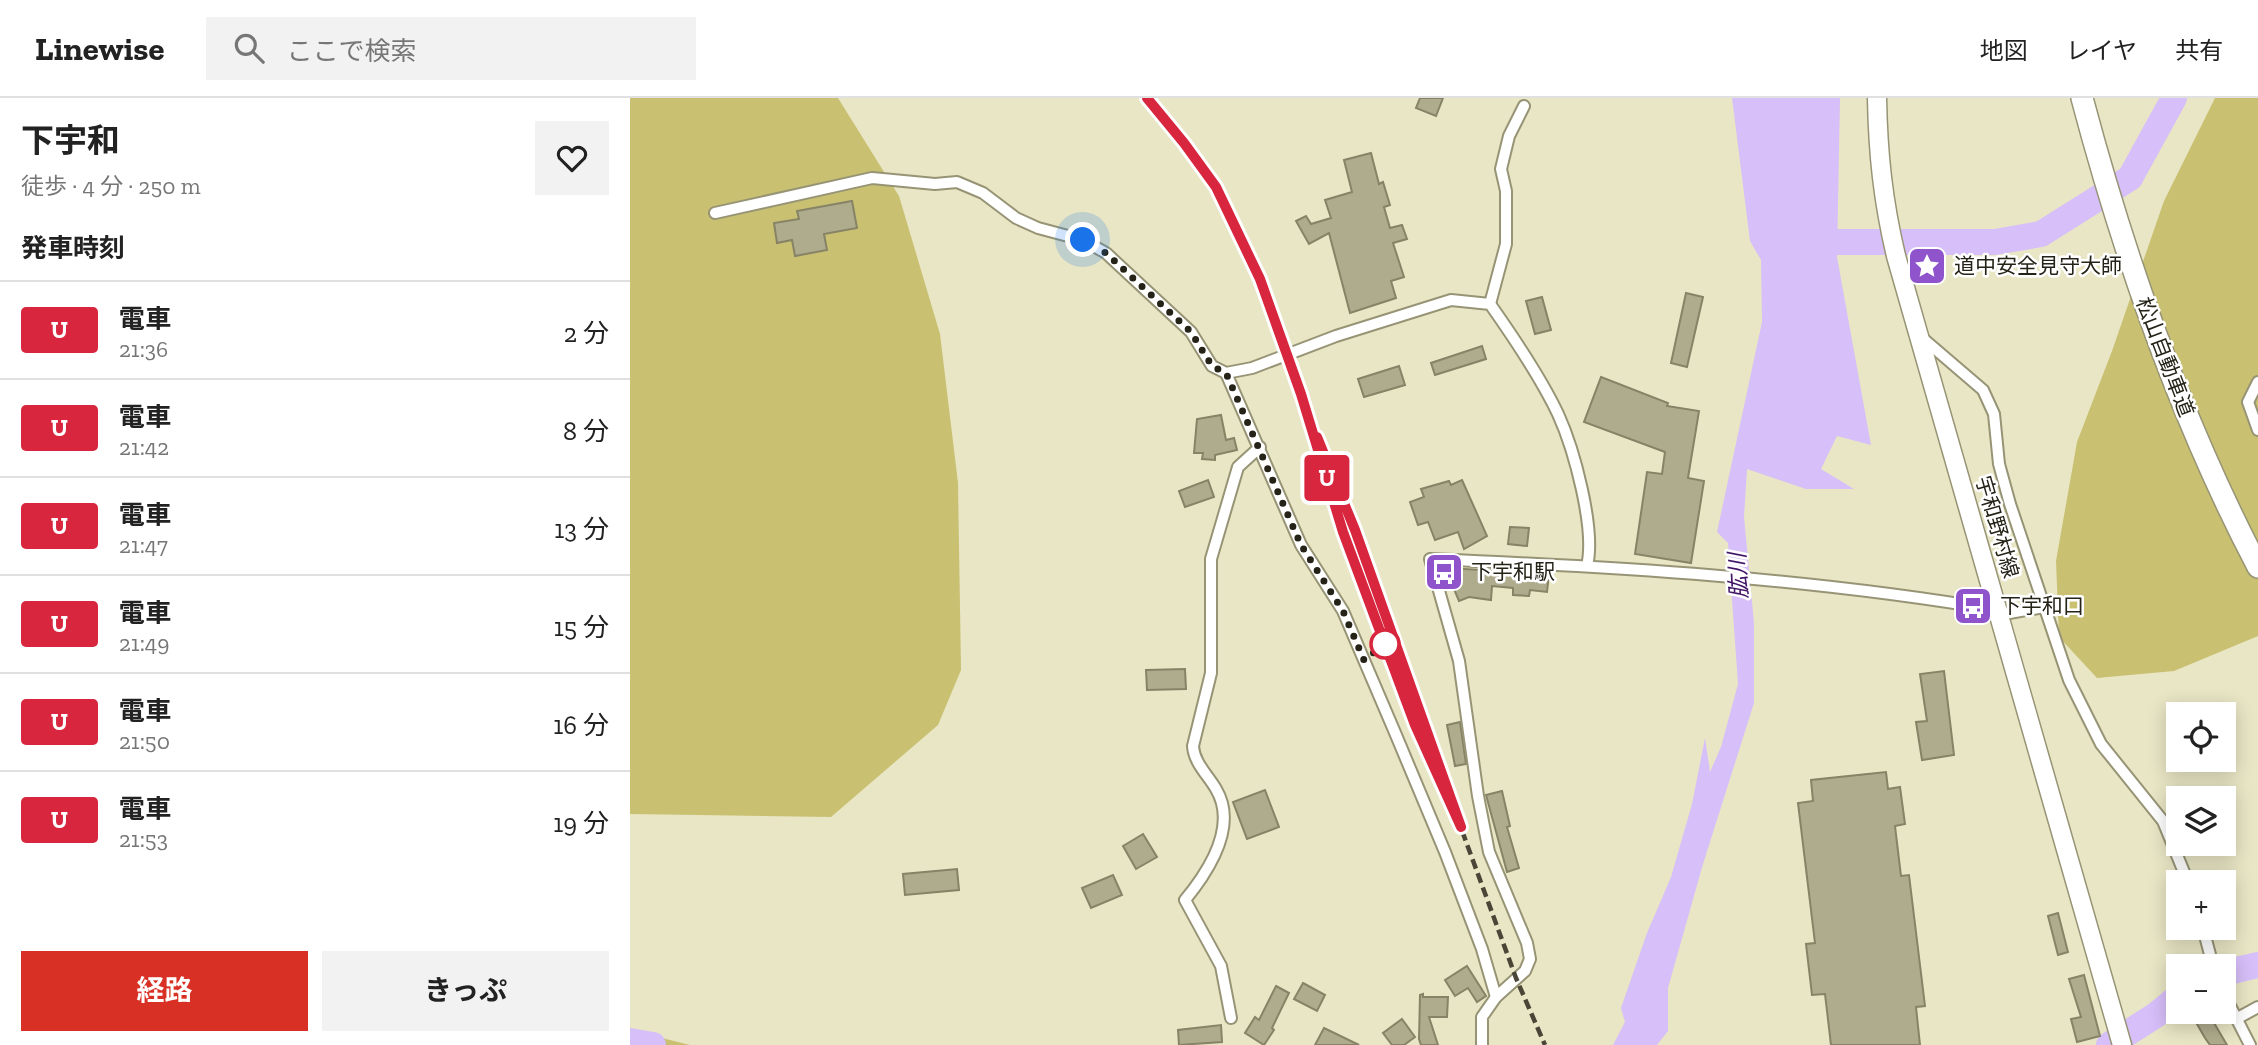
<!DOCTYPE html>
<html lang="ja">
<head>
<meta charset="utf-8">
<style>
  body { margin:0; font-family:"Zilla Slab","Noto Sans JP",serif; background:#f2f2f2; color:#222; height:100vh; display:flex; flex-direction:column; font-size:26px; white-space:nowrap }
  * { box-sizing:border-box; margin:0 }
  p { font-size:23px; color:#767676 }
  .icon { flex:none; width:38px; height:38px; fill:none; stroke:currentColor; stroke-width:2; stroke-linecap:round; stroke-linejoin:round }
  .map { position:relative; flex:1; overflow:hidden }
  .side { display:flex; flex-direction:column; background:#fff; width:630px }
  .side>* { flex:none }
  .badge { padding:0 14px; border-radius:5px; font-size:24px; line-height:46px }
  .fabs { position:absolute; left:1536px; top:604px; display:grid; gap:14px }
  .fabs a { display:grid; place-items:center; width:70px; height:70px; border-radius:0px; background:#fff; box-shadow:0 4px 18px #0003; font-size:35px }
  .you { position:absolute; width:35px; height:35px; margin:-18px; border:5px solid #fff; border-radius:50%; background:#1a73e8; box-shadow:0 0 0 10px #1a73e833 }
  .map>.badge { position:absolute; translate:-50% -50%; box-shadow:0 0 0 4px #fff }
  h2 { padding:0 21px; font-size:26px; line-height:63px }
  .round { display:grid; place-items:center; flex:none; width:74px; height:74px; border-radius:0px; background:#f2f2f2 }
  .head { display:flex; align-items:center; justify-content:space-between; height:119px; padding:0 21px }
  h1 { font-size:33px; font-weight:700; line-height:52px }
  .cta { display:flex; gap:14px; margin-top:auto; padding:14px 21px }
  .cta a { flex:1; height:80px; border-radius:0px; background:#d93025; color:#fff; font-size:28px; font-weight:700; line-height:80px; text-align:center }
  .cta a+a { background:#f2f2f2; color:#222 }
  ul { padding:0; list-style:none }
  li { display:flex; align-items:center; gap:21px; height:98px; padding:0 21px; border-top:2px solid #e0e0e0 }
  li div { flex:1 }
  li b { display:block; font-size:26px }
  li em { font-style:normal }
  li .badge { min-width:77px; font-weight:700; text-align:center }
  header { display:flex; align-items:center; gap:42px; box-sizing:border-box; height:98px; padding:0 35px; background:#fff; border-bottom:2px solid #e0e0e0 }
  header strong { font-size:33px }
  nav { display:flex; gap:38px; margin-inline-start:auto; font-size:24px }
  .search { width:490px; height:63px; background:#f2f2f2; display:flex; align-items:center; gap:18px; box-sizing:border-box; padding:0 24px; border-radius:0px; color:#767676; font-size:26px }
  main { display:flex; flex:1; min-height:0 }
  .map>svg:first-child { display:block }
</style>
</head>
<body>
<header>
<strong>Linewise</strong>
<div class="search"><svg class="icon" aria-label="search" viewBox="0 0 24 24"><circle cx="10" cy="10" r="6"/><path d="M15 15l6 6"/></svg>ここで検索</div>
<nav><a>地図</a><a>レイヤ</a><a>共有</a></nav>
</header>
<main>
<section class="side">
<div class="head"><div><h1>下宇和</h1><p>徒歩 · 4 分 · 250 m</p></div><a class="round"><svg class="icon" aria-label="heart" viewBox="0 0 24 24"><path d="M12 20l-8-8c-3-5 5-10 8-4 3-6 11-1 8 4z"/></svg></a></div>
<h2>発車時刻</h2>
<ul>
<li><span class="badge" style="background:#d7263d;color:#fff">U</span><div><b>電車</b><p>21:36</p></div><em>2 分</em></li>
<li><span class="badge" style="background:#d7263d;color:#fff">U</span><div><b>電車</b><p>21:42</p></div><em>8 分</em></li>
<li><span class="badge" style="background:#d7263d;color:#fff">U</span><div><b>電車</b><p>21:47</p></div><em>13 分</em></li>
<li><span class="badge" style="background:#d7263d;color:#fff">U</span><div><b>電車</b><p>21:49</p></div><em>15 分</em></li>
<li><span class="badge" style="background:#d7263d;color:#fff">U</span><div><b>電車</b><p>21:50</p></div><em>16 分</em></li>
<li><span class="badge" style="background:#d7263d;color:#fff">U</span><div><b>電車</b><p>21:53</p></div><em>19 分</em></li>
</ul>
<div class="cta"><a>経路</a><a>きっぷ</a></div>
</section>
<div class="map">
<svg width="1628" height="947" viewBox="0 0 1628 947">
  <rect width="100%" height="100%" fill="#e9e6c5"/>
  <g fill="#c9c071">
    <path d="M0,0H208L269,98L310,236L328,385L331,572L308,627L201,719L0,716Z"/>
    <path d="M1585,0H1628V538L1544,573L1467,580L1429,539L1426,463L1447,344L1482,253L1534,103Z"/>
    <path d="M0,932L60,947H0Z"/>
  </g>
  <path fill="#d7bff9" d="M1102,0H1210L1207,159L1241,347L1207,338L1191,371L1224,391H1176L1117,371L1114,419L1124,525V605L1073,766L1038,890V933L1027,947H983L995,924L991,910L1017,835L1041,779L1062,706L1075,640L1080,674L1091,649L1108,586L1098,445L1087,434L1132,224L1131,162L1120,143Z"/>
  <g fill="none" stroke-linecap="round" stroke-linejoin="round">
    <g stroke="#d7bff9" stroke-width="26">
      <path d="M1172,144H1365L1411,136L1500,80L1544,0"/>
      <path d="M1594,875L1628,867"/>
      <path d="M0,943L23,947"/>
      <path d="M1479,947L1526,917L1549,898"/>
    </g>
  </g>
  <g fill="#afac8d" stroke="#868366" stroke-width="2">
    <path d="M790,0H813L806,18L786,10Z"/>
    <path d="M741,55L749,86L753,84L760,107L754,109L760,130L772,127L777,141L763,145L774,179L761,183L766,200L720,215L699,135L679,146L666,123L676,118L681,126L701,120L695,102L722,94L714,62Z"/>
    <path d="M222,103L227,130L194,136L197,152L165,158L162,142L147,145L144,125L169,121L167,113Z"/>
    <path d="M1056,195L1073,199L1057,269L1041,265Z"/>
    <path d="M912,199L921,232L905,236L896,203Z"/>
    <path d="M852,248L856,261L805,277L801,265Z"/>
    <path d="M769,268L775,287L734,299L728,281Z"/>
    <path d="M971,279L1038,305L1037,308L1069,313L1058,380L1074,383L1061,465L1005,456L1017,374L1032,376L1035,354L954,324Z"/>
    <path d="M591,317L596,342L604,340L607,352L585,357V362L572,361L573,355H564L567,321Z"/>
    <path d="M578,382L584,399L555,409L549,393Z"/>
    <path d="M832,382L857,438L834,451L828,434L805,442L798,424L788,427L780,404L794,399L791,391L819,383L821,387Z"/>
    <path d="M880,429L899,430L897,448L878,446Z"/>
    <path d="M815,470L872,473L875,478V474L919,476L917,494L900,492L899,498L883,497V490L862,488L861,502L839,499L829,503Z"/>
    <path d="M555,571L556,591L517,592L516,572Z"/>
    <path d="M1314,573L1324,657L1292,662L1286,624L1297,623L1290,576Z"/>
    <path d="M830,624L836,666L825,668L817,627Z"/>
    <path d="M1256,674L1258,691L1270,689L1275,726L1265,728L1271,778L1279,777L1295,908L1286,909L1290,947H1201L1195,896L1182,897L1176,846L1185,845L1168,705L1183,703L1181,682Z"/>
    <path d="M635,692L649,729L617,741L603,704Z"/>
    <path d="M872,693L880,728L877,729L889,770L877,774L856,697Z"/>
    <path d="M513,736L527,759L506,771L493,748Z"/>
    <path d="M327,771L329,792L275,797L273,776Z"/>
    <path d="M483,777L492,797L461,810L452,790Z"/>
    <path d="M1428,815L1438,854L1428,857L1418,818Z"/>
    <path d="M837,868L856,898L847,904L838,890L825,898L815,882Z"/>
    <path d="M1454,877L1470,938L1447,944L1441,921L1451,919L1439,881Z"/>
    <path d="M673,885L695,897L687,913L664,901Z"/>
    <path d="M646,888L659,895L642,930L644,932L634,947L615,935L625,919L629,922Z"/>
    <path d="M793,896V899H818L817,919H799L808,947H791L789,941L790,897Z"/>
    <path d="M1580,918L1597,947H1580L1575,940L1567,926Z"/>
    <path d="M772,921L785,939L774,947H762L753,935Z"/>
    <path d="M591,927L592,944L549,947L548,932Z"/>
    <path d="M694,930L729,947H685Z"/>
  </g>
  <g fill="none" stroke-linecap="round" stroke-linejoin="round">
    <defs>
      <g id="street">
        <path d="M85,115L242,80L305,86L327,84L353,95L386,120L408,130L453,142L476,155L561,234L582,268L596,275L622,270L706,238L821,202L860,206C884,240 910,278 928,316C944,351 966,431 957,468"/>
        <path d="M860,206L876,146V93L871,71L879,38L894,8"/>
        <path d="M1290,238L1353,292L1364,316L1369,366L1380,406L1439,582L1471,646L1533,723L1558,784"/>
        <path d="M596,275L671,447L713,513L766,637L815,754L852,851L866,899"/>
        <path d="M1628,284L1618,304L1628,332"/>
        <path d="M1368,517L1414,509"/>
        <path d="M1573,830L1583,868"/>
        <path d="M1594,896L1620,947"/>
        <path d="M601,920L591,868L555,802C578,774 608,728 586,691C578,677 564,665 563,648L581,575V461L608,369L630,349"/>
        <path d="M1606,921L1628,909"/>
        <path d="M852,947V919L866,899L895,873L900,861L897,845L859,754L848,698L829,563L800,461C990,469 1179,480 1367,512"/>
      </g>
      <path id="primary" d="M1247,0C1248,56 1253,103 1266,158L1492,947"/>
      <path id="highway" d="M1452,0C1495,162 1550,320 1628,469"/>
    </defs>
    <use href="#street" stroke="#979476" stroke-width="14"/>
    <use href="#primary" stroke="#979476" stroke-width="21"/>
    <use href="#highway" stroke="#979476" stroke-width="24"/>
    <use href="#street" stroke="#fff" stroke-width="10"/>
    <use href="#primary" stroke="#fff" stroke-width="18"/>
    <use href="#highway" stroke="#fff" stroke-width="21"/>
    <g stroke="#494637" stroke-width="4.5" stroke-dasharray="10 5" stroke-linecap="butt">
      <path d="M517,0L554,45L586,89L630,181L658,256L713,434L785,627L831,729"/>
      <path d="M712,400L747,495"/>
      <path d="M827,719L886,880L915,947"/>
    </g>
  </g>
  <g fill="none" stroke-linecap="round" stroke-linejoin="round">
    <defs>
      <path id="line" d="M517,0L554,45L586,89L630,181L671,296L713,434L785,627L831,729L725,432L687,339"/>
    </defs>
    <use href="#line" stroke="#fff" stroke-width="16"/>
    <use href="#line" stroke="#d7263d" stroke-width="10"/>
    <path stroke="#252317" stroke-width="7" stroke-dasharray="0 12.6" d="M453,142L476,155L561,234L582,268L596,275L671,447L713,513L734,562L755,546"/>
  </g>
  <defs>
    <symbol id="sight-square" viewBox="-11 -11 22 22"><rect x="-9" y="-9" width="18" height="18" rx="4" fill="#8f54cb" stroke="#fff"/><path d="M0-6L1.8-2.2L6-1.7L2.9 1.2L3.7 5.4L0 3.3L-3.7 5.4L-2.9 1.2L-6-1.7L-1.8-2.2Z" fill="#fff"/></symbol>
    <symbol id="bus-square" viewBox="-11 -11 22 22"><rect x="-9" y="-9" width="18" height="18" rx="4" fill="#8f54cb" stroke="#fff"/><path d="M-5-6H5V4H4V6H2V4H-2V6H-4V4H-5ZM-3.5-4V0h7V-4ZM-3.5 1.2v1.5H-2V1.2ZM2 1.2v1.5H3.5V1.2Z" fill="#fff"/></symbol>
  </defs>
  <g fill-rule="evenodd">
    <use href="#sight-square" x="1275" y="146" width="44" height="44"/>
    <use href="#bus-square" x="792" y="452" width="44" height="44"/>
    <use href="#bus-square" x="1321" y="486" width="44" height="44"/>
  </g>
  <circle fill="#fff" stroke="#d7263d" stroke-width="3.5" cx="755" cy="546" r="14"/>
  <g text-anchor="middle" stroke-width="5" stroke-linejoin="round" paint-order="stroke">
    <g font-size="21" fill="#252317" stroke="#fff" text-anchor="start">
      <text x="1324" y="175">道中安全見守大師</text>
      <text x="841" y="481">下宇和駅</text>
      <text x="1370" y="515">下宇和口</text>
    </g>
    <g font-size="21" fill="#252317" stroke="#fff">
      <text transform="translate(1535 259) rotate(69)" y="7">松山自動車道</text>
      <text transform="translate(1367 429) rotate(74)" y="7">宇和野村線</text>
    </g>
    <g font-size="23" font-style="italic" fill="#411566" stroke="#fff">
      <text transform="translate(1108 478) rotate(-93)" y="8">肱川</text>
    </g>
  </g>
</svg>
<div class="fabs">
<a><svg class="icon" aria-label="locate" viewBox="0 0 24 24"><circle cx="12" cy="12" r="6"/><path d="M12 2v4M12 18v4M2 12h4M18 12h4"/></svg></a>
<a><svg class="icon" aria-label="layers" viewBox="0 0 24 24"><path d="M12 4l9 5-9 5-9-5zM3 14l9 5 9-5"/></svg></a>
<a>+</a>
<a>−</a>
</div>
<div class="you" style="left:453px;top:142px"></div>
<b class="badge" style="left:697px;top:380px;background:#d7263d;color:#fff">U</b>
</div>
</main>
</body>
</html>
